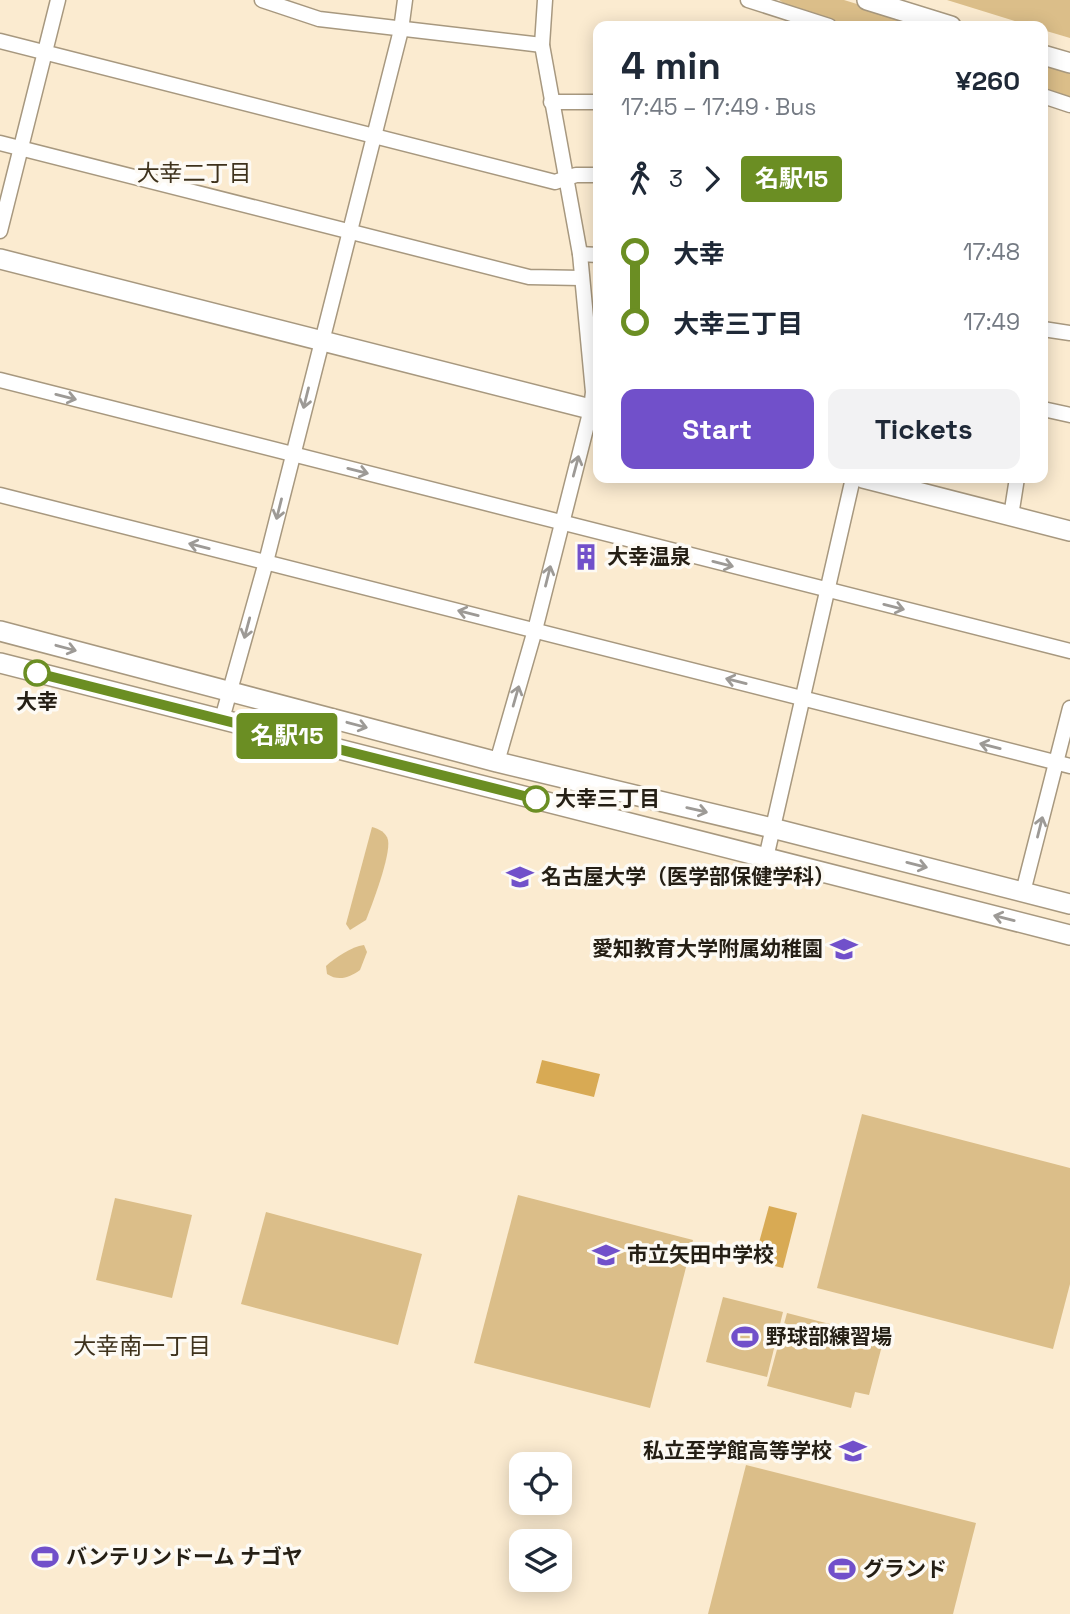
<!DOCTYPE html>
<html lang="en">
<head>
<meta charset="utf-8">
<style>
  body { margin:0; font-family:"Space Grotesk","Noto Sans JP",sans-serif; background:#f2f2f3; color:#1f2937; height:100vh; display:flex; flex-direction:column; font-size:26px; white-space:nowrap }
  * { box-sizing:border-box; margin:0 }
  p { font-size:23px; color:#747a83 }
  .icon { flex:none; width:38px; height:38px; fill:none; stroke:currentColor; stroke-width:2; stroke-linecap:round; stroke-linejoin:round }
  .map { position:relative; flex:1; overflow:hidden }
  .panel { position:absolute; left:593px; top:21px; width:455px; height:462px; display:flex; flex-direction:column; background:#fff; border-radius:14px; box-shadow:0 4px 18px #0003 }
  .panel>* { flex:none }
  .badge { padding:0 14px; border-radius:5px; font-size:24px; line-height:46px }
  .fabs { position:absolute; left:509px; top:1452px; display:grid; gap:14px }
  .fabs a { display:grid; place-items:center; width:63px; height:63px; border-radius:14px; background:#fff; box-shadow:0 4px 18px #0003; font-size:35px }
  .map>.badge { position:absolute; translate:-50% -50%; box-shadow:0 0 0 4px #fff }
  .legs { display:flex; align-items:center; gap:10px; height:77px; padding:0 28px; font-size:23px }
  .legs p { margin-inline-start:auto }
  .headline { display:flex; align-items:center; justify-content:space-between; height:119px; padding:0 28px }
  h1 { font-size:38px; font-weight:600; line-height:52px }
  .button { display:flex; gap:14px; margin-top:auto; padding:14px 28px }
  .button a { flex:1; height:80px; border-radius:14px; background:#7150ca; color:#fff; font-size:28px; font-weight:600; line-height:80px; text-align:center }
  .button a+a { background:#f2f2f3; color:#1f2937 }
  ul { padding:0 28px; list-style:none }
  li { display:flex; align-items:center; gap:24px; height:70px; font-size:26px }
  li i { display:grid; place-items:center; width:10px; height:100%; margin:0 9px; background:currentColor }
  li i::after { content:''; width:18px; height:18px; margin:-9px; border:5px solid; border-radius:50%; background:#fff }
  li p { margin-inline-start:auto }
  li:first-child i { background:linear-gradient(#0000 50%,currentColor 0) }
  li:last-child i { background:linear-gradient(currentColor 50%,#0000 0) }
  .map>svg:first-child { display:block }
</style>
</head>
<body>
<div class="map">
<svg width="1070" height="1614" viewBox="0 0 1070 1614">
  <rect width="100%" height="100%" fill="#fbebd0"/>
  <g fill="#dbbe89">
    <path d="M779,0H844L928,26H842L802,15Z"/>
    <path d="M947,0H1070V38L1043,30V26H1031Z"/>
    <path d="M1043,62L1070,70V100L1043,91Z"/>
    <path d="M372,827C379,829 386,832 388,840C391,855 372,905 366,920L350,930L346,924Z"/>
    <path d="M364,945L367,952L360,970C350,977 339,982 327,974L326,966C336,957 351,947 364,945Z"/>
    <path d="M862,1114L1070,1168V1284L1053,1349L817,1288Z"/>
    <path d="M518,1195L693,1240L650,1408L474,1363Z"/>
    <path d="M115,1198L192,1215L172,1298L96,1280Z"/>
    <path d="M266,1212L422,1254L398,1345L241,1304Z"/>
    <path d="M723,1297L783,1312L767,1377L706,1362Z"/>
    <path d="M787,1313L884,1338L869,1395L855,1392L851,1408L767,1386Z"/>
    <path d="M746,1465L976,1523L953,1614H708Z"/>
  </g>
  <g fill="#d8aa54">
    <path d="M542,1060L600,1074L594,1097L536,1083Z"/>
    <path d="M769,1206L797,1213L783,1268L754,1261Z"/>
  </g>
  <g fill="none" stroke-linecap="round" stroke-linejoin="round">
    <defs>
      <g id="street">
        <path d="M262,0L319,19L542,45"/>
        <path d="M748,0L829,26"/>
        <path d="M0,41L555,182L576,175H598"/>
        <path d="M1043,96L1070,105"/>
        <path d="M551,102H598"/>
        <path d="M0,143L529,277L581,278"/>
        <path d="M0,231L58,0"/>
        <path d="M580,254L598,255"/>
        <path d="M1043,329L1070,333"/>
        <path d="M0,380L1070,651"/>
        <path d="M1043,409L1070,415"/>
        <path d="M0,495L1070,766"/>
        <path d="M1011,516L1017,478"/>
        <path d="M222,719L266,562L401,30L405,0"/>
        <path d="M497,762L535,630L591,409L593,392L580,254L542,45L545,0"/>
        <path d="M766,858L853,478"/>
        <path d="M1023,892L1070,708"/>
      </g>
      <g id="secondary">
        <path d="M867,0L951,26"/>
        <path d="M1043,55L1070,63"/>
        <path d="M0,259L598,411"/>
        <path d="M863,478L1070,531"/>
        <path d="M0,631L497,762L772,828L1070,904"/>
        <path d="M0,663L1070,935"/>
      </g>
    </defs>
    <use href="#street" stroke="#a7987f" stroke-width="17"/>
    <use href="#secondary" stroke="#a7987f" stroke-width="22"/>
    <use href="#street" stroke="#fff" stroke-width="14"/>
    <use href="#secondary" stroke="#fff" stroke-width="19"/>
  </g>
  <defs><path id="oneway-shaft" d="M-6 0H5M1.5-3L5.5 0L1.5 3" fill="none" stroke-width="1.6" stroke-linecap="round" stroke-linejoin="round" transform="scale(1.75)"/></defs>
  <g stroke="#9d9a96">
    <use href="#oneway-shaft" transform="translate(66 397) rotate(14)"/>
    <use href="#oneway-shaft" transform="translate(306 398) rotate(104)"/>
    <use href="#oneway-shaft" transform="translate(576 466) rotate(-75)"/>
    <use href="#oneway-shaft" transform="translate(358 471) rotate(14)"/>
    <use href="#oneway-shaft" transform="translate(279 509) rotate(104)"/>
    <use href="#oneway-shaft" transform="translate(199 546) rotate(-166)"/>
    <use href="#oneway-shaft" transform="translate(723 564) rotate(14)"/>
    <use href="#oneway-shaft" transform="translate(548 576) rotate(-76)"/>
    <use href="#oneway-shaft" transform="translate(894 607) rotate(14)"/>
    <use href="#oneway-shaft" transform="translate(468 613) rotate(-166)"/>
    <use href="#oneway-shaft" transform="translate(247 628) rotate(105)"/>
    <use href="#oneway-shaft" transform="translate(66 648) rotate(15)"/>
    <use href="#oneway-shaft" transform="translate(736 681) rotate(-166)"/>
    <use href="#oneway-shaft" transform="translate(516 696) rotate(-74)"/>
    <use href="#oneway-shaft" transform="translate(357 725) rotate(15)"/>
    <use href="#oneway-shaft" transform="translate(990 746) rotate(-166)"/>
    <use href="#oneway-shaft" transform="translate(697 810) rotate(13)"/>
    <use href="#oneway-shaft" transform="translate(1040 827) rotate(-76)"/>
    <use href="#oneway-shaft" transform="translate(917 865) rotate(14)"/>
    <use href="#oneway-shaft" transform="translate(1004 918) rotate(-166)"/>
  </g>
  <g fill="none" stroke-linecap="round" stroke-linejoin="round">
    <defs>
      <path id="line-1" d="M37,673L536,799"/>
    </defs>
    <use href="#line-1" stroke="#fff" stroke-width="16"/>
    <use href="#line-1" stroke="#6b8e23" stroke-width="10"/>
  </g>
  <defs>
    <symbol id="building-bare" viewBox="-9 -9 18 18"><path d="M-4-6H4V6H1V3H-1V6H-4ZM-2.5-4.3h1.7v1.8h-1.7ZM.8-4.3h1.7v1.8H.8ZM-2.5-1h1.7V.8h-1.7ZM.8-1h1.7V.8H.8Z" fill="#7150ca" stroke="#fdfaf4" stroke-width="2.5" paint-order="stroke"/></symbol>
    <symbol id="university-bare" viewBox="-9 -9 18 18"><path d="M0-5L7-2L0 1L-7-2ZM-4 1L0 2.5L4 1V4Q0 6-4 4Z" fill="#7150ca" stroke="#fdfaf4" stroke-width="2.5" paint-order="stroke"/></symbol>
    <symbol id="school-bare" viewBox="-9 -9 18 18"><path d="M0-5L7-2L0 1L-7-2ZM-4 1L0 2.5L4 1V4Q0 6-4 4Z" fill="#7150ca" stroke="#fdfaf4" stroke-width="2.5" paint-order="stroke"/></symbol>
    <symbol id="stadium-bare" viewBox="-9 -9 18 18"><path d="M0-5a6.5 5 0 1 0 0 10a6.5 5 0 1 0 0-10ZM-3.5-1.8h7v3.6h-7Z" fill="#7150ca" stroke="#fdfaf4" stroke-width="2.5" paint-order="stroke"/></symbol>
  </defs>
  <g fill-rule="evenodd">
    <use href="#building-bare" x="567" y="538" width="38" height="38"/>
    <use href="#university-bare" x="501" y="858" width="38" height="38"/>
    <use href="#school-bare" x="825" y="930" width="38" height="38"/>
    <use href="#school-bare" x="587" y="1236" width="38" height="38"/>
    <use href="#stadium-bare" x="726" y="1318" width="38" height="38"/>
    <use href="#school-bare" x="834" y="1432" width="38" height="38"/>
    <use href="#stadium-bare" x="26" y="1538" width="38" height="38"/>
    <use href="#stadium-bare" x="823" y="1550" width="38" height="38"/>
  </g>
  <g fill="#fff" stroke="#6b8e23" stroke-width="3.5">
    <circle cx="37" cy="673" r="12"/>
    <circle cx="536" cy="799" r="12"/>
  </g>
  <g text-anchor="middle" stroke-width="7" stroke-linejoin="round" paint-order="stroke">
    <g font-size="21" font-weight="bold" fill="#251f15" stroke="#fdfaf4" text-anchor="start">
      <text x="607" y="564">大幸温泉</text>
      <text x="541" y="884">名古屋大学（医学部保健学科）</text>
      <text x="823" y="956" text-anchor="end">愛知教育大学附属幼稚園</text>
      <text x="627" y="1262">市立矢田中学校</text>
      <text x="766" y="1344">野球部練習場</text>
      <text x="832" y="1458" text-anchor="end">私立至学館高等学校</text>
      <text x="66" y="1564">バンテリンドーム ナゴヤ</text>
      <text x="863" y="1576">グランド</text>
    </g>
    <g font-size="21" font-weight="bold" fill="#251f15" stroke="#fdfaf4">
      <text x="37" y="709">大幸</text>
      <text x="555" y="806" text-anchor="start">大幸三丁目</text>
    </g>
    <g font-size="23" fill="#3e321c" stroke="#fdfaf4">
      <text x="194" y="181">大幸二丁目</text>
      <text x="142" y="1354">大幸南一丁目</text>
    </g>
  </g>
</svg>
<div class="fabs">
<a><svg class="icon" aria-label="locate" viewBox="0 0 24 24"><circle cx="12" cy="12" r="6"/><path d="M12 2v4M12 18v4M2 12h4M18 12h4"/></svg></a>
<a><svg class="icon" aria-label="layers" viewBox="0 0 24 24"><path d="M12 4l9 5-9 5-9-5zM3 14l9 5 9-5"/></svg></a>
</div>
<b class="badge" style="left:287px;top:736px;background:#6b8e23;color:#fff">名駅15</b>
<section class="panel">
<div class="headline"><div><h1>4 min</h1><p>17:45 – 17:49 · Bus</p></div><b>¥260</b></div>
<div class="legs"><svg class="icon" aria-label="walk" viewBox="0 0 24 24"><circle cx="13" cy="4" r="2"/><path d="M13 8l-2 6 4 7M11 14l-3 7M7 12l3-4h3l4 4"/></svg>3<svg class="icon" aria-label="forward" viewBox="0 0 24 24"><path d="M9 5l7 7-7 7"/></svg><b class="badge" style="background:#6b8e23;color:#fff">名駅15</b></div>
<ul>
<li><i style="color:#6b8e23"></i><b>大幸</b><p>17:48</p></li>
<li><i style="color:#6b8e23"></i><b>大幸三丁目</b><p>17:49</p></li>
</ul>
<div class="button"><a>Start</a><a>Tickets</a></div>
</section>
</div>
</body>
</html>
